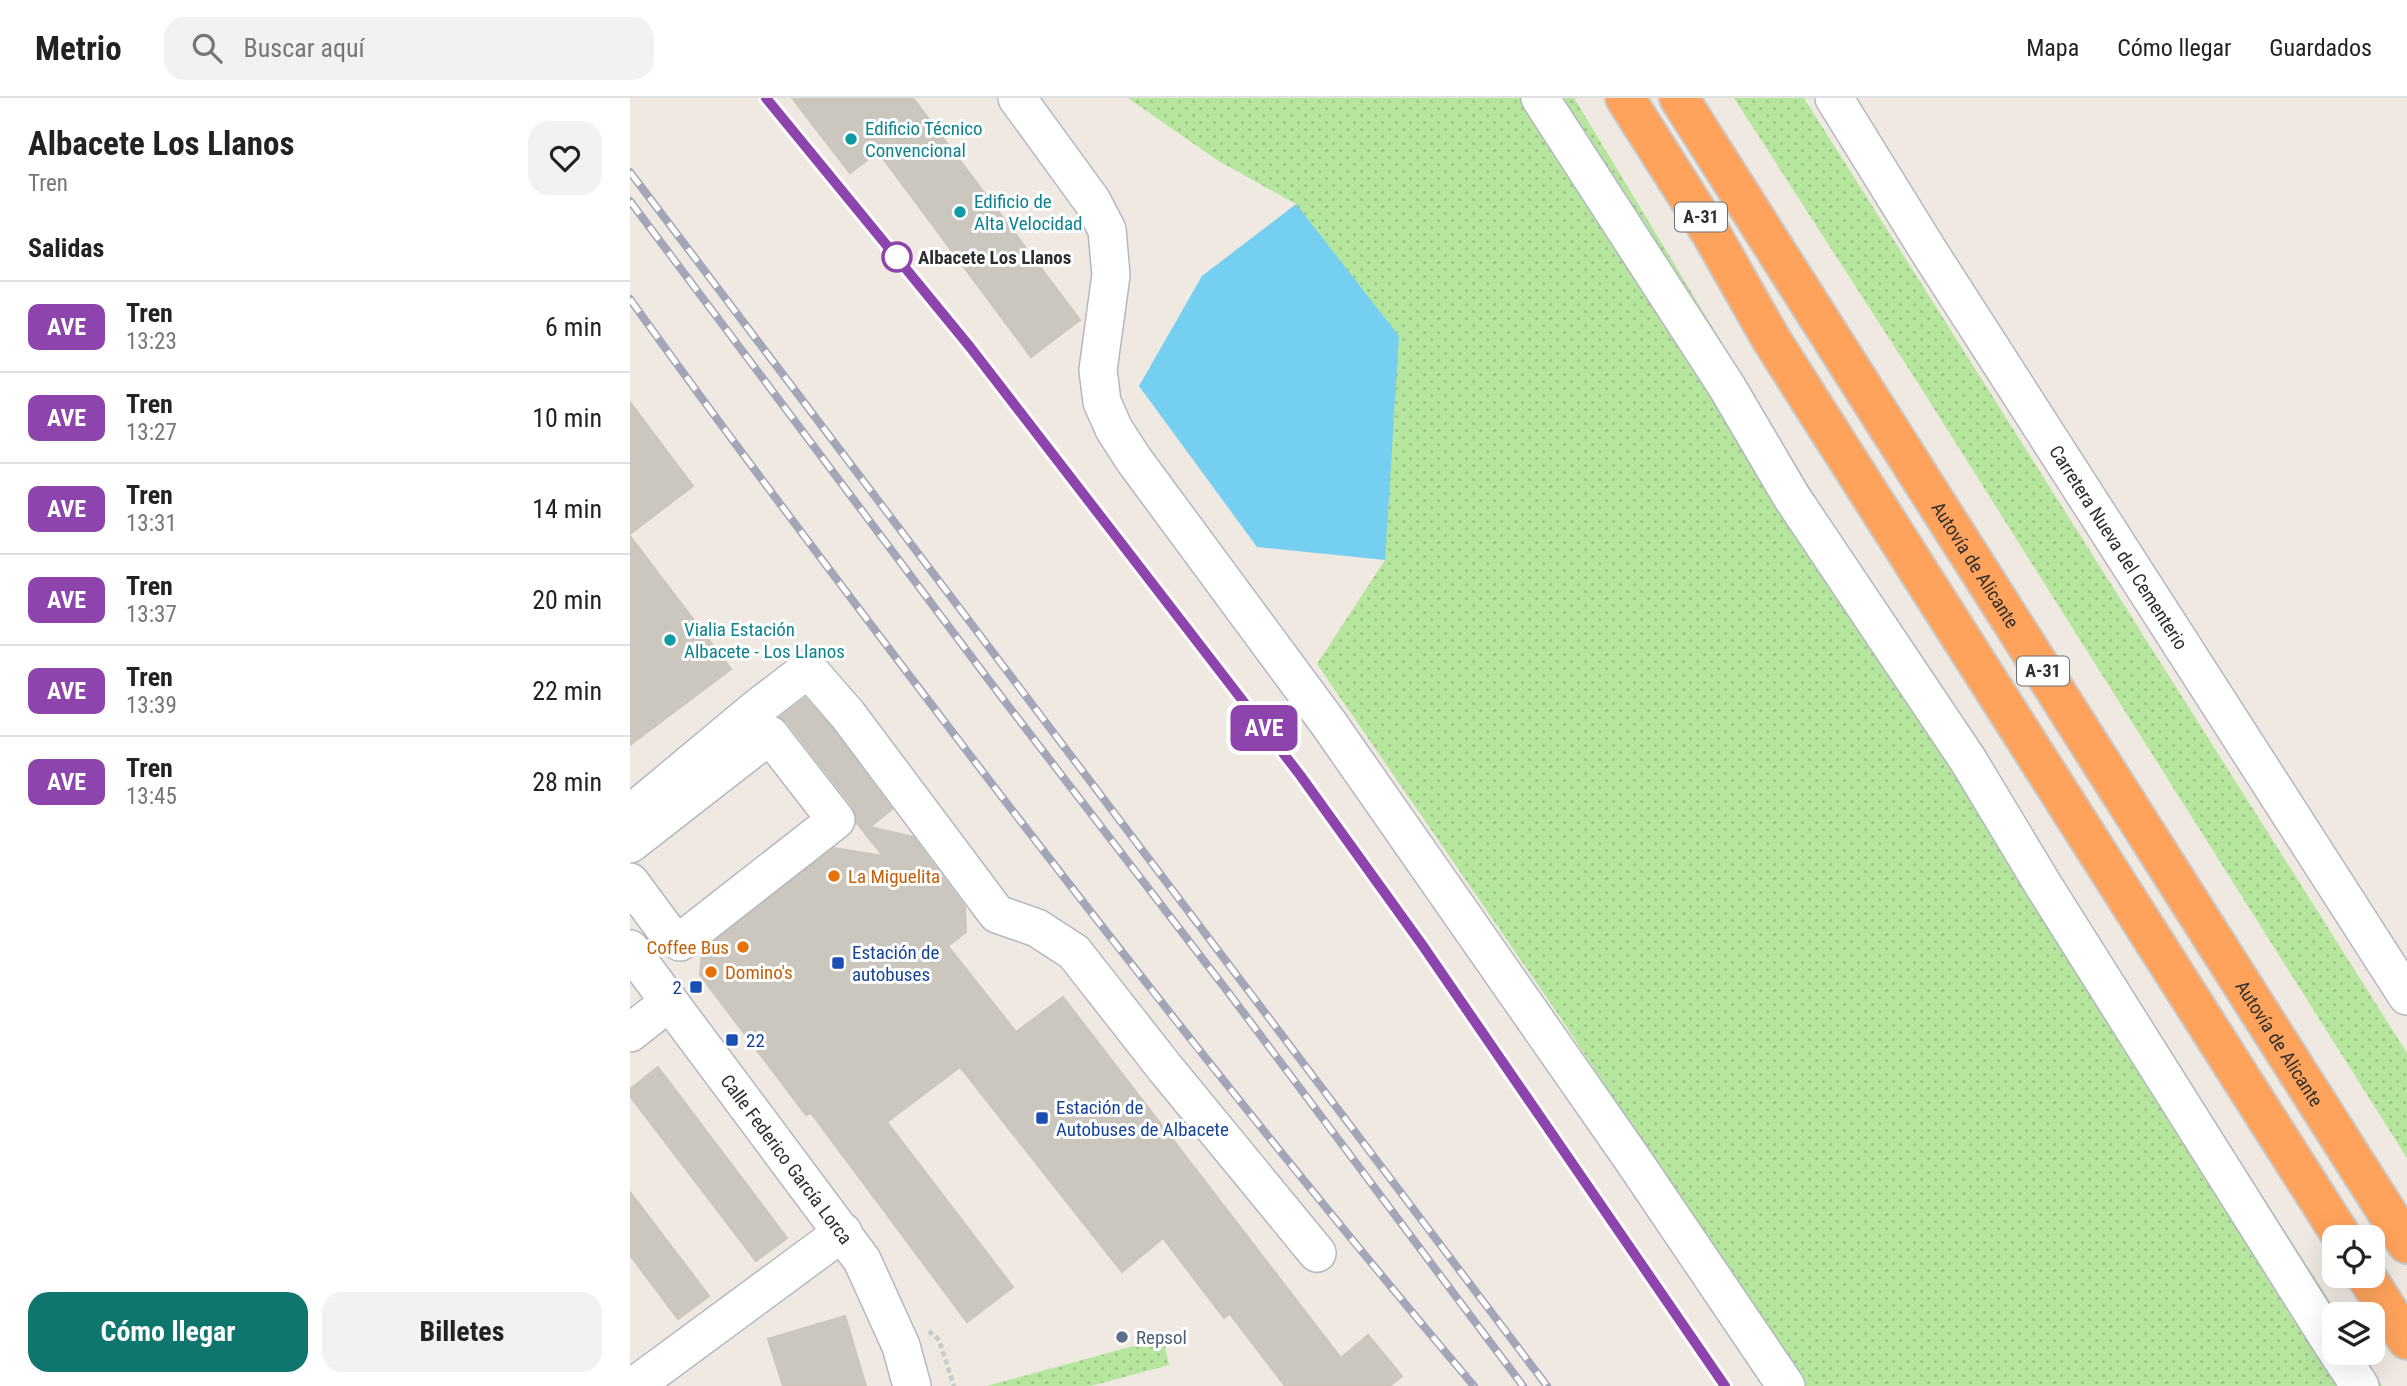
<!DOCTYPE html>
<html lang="es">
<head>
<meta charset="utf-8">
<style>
  body { margin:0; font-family:"Roboto Condensed",sans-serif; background:#f2f2f2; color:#222; height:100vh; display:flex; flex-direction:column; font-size:26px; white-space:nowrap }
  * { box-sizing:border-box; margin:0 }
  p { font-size:23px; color:#767676 }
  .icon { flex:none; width:38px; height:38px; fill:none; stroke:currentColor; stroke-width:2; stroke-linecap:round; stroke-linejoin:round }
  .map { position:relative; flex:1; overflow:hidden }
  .drawer { display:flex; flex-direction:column; background:#fff; width:630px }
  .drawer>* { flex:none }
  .badge { padding:0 14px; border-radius:10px; font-size:24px; line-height:46px }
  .buttons { position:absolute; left:1692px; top:1127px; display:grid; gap:14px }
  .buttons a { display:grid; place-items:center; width:63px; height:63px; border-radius:14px; background:#fff; box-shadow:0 7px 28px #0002; font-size:35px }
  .map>.badge { position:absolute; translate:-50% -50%; box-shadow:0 0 0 4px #fff }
  h2 { padding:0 28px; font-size:26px; line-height:63px }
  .round { display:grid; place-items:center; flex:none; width:74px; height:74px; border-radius:21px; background:#f2f2f2 }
  .overview { display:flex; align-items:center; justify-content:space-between; height:119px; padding:0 28px }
  h1 { font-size:33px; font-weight:700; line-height:52px }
  .button { display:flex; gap:14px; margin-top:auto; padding:14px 28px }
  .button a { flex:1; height:80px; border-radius:21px; background:#0f766e; color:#fff; font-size:28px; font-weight:700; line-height:80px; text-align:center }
  .button a+a { background:#f2f2f2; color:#222 }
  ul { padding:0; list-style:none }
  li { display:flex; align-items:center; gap:21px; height:91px; padding:0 28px; border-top:2px solid #e0e0e0 }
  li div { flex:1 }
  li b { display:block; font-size:26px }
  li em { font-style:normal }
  li .badge { min-width:77px; font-weight:700; text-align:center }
  header { display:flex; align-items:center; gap:42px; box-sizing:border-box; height:98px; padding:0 35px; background:#fff; border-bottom:2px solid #e0e0e0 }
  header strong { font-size:33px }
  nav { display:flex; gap:38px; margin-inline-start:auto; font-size:24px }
  .search { width:490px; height:63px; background:#f2f2f2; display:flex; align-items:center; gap:18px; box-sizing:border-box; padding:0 24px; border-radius:21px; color:#767676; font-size:26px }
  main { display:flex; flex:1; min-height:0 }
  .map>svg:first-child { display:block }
</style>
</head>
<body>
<header>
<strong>Metrio</strong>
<div class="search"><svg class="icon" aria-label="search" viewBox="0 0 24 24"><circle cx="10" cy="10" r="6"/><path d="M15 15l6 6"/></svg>Buscar aquí</div>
<nav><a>Mapa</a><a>Cómo llegar</a><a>Guardados</a></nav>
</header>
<main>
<section class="drawer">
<div class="overview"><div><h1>Albacete Los Llanos</h1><p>Tren</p></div><a class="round"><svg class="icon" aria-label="heart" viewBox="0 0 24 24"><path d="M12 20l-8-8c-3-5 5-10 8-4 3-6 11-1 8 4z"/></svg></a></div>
<h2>Salidas</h2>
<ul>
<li><span class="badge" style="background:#8e44ad;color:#fff">AVE</span><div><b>Tren</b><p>13:23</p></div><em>6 min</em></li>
<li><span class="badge" style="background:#8e44ad;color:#fff">AVE</span><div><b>Tren</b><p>13:27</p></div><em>10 min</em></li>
<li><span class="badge" style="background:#8e44ad;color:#fff">AVE</span><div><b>Tren</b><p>13:31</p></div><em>14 min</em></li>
<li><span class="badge" style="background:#8e44ad;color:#fff">AVE</span><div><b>Tren</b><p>13:37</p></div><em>20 min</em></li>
<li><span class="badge" style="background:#8e44ad;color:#fff">AVE</span><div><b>Tren</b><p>13:39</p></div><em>22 min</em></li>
<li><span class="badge" style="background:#8e44ad;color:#fff">AVE</span><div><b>Tren</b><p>13:45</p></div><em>28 min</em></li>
</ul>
<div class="button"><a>Cómo llegar</a><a>Billetes</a></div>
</section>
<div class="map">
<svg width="1777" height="1288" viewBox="0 0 1777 1288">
  <defs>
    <pattern id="grass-dots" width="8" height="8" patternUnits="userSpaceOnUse" patternTransform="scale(1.75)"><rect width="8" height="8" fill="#b6e59e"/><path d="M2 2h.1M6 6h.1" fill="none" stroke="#9dc588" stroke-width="1.8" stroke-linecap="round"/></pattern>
  </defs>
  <rect width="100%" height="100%" fill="#efe9e1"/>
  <g fill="url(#grass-dots)">
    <path d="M498,0H944L1190,407L1708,1216H1704V1255H1732L1752,1288H1174L928,916L687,566L755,462L666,106L587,62Z"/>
    <path d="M1104,0H1174L1777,955V1060L1293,293Z"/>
    <path d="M533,1240L539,1267L461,1288H357Z"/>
  </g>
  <path fill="#75cff0" d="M666,106L769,238L755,462L627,449L509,288L572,178Z"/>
  <g fill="#cbc7bf" stroke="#cbc5ba" stroke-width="2">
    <path d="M162,0H283L450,222L401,259L248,54L220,75Z"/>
    <path d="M0,304L63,388L0,436Z"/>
    <path d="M0,438L101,571L0,647Z"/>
    <path d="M175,600L202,630L262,711L240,729L283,739L335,809L336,834L318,848L386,934L433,899L711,1260L738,1237L772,1278L760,1288H655L600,1216L594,1220L533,1140L492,1174L330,969L257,1024L383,1189L337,1224L181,1015L176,1017L70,877L72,853L204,750L253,758L226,724L223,709L157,624L150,619Z"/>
    <path d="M28,969L157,1140L126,1163L0,998V991Z"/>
    <path d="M0,1094L79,1198L48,1221L0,1157Z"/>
    <path d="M215,1218L236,1288H153L138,1241Z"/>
  </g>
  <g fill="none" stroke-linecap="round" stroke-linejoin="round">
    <defs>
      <g id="minor">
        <path d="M387,0L462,103L477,132L481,177L468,272L472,304L484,331L504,362L699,626L1001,1059L1156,1288"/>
        <path d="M910,0L1097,289L1161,398L1338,662L1412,785L1704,1249"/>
        <path id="s1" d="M1204,0L1298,152L1777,898"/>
        <path d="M0,716L126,611L178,571L218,617L367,816L407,830L444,854L535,970L687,1155"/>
        <path d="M0,746L140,637L206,722L50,844L37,834L0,784"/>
        <path id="s2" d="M0,851L232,1162L271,1248L282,1288"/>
        <path d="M0,935L39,904"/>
        <path d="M1708,1255L1730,1288"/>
        <path d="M11,1283L213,1134"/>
      </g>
      <g id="highway">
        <path d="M995,0L1082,137L1141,241L1712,1139"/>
        <path id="s3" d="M1049,0L1777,1146"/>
        <path d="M1736,1178L1777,1242"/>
      </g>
    </defs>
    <use href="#minor" stroke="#b4b7c1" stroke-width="40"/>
    <use href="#highway" stroke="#c9c9c9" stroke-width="42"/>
    <path stroke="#c9c9c9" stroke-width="4.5" stroke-dasharray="5 3.5" stroke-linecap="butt" d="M299,1233L309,1242L324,1288"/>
    <use href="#minor" stroke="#fff" stroke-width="37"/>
    <use href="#highway" stroke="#ffa35c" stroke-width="38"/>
    <defs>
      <g id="rail">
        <path d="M136,0L340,249L670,677L793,848L1095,1288"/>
        <path d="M0,74L917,1288"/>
        <path d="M0,103L370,597L598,894L893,1288"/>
        <path d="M0,201C90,327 183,450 276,573C460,816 647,1055 844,1288"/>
      </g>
    </defs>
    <use href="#rail" stroke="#a3a6b8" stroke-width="8"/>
    <use href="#rail" stroke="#fff" stroke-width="5" stroke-dasharray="16" stroke-linecap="butt"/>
  </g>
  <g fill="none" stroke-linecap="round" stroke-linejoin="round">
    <defs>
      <path id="line" d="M136,0L340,249L670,677L793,848L1095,1288"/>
    </defs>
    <use href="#line" stroke="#fff" stroke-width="16"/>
    <use href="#line" stroke="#8e44ad" stroke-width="10"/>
  </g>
  <g fill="#0f9aa8" stroke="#fff" stroke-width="2.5">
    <circle cx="221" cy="41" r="7"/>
    <circle cx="330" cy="114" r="7"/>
    <circle cx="40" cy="542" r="7"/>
  </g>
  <circle fill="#fff" stroke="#8e44ad" stroke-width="3.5" cx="267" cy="159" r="14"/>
  <g fill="#e8710a" stroke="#fff" stroke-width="2.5">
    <circle cx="204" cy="778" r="7"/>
    <circle cx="113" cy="849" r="7"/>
    <circle cx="81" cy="874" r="7"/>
  </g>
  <g fill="#1a4fb4" stroke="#fff" stroke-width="2.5">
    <rect x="201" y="858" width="14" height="14" rx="3.5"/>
    <rect x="59" y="882" width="14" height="14" rx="3.5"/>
    <rect x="95" y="935" width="14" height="14" rx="3.5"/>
    <rect x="405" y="1013" width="14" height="14" rx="3.5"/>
  </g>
  <circle fill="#5c6f8a" stroke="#fff" stroke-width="2.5" cx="492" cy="1239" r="7"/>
  <g text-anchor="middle" stroke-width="6" stroke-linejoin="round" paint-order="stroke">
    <g fill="#fff" stroke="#6d6d6d" stroke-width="2">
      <rect x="1045" y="104.5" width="52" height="29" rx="5"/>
      <rect x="1387" y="558.5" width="52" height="29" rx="5"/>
    </g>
    <g font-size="18" font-weight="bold" fill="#2e2e2e">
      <text x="1071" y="125">A-31</text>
      <text x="1413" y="579">A-31</text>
    </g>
    <g font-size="19" fill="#0d838f" stroke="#fff" text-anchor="start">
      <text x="235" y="37">Edificio Técnico<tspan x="235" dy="22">Convencional</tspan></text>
      <text x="344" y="110">Edificio de<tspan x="344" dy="22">Alta Velocidad</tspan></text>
      <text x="54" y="538">Vialia Estación<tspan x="54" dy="22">Albacete - Los Llanos</tspan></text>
    </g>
    <g font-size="19" font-weight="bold" fill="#2e2e2e" stroke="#fff" text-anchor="start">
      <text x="288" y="166">Albacete Los Llanos</text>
    </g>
    <g font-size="19" fill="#2e2e2e" stroke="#fff">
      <text dy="7" stroke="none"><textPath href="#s1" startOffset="532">Carretera Nueva del Cementerio</textPath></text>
      <text dy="7" stroke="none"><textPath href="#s3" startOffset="553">Autovía de Alicante</textPath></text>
      <text dy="7" stroke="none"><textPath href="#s3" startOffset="1120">Autovía de Alicante</textPath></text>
      <text dy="7" stroke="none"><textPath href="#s2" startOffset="262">Calle Federico García Lorca</textPath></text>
    </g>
    <g font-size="19" fill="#c56008" stroke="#fff" text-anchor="start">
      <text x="218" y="785">La Miguelita</text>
      <text x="99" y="856" text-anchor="end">Coffee Bus</text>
      <text x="95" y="881">Domino's</text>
    </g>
    <g font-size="19" fill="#164399" stroke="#fff" text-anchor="start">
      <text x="222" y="861">Estación de<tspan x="222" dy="22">autobuses</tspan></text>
      <text x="52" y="896" text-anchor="end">2</text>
      <text x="116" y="949">22</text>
      <text x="426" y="1016">Estación de<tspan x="426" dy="22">Autobuses de Albacete</tspan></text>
    </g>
    <g font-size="19" fill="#4e5e75" stroke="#fff" text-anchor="start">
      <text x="506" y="1246">Repsol</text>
    </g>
  </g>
</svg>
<div class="buttons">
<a><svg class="icon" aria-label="locate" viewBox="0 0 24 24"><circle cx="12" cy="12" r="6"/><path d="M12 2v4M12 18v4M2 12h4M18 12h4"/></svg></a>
<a><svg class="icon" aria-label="layers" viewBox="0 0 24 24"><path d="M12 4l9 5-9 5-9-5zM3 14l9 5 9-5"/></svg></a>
</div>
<b class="badge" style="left:634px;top:630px;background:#8e44ad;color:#fff">AVE</b>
</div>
</main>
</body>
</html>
